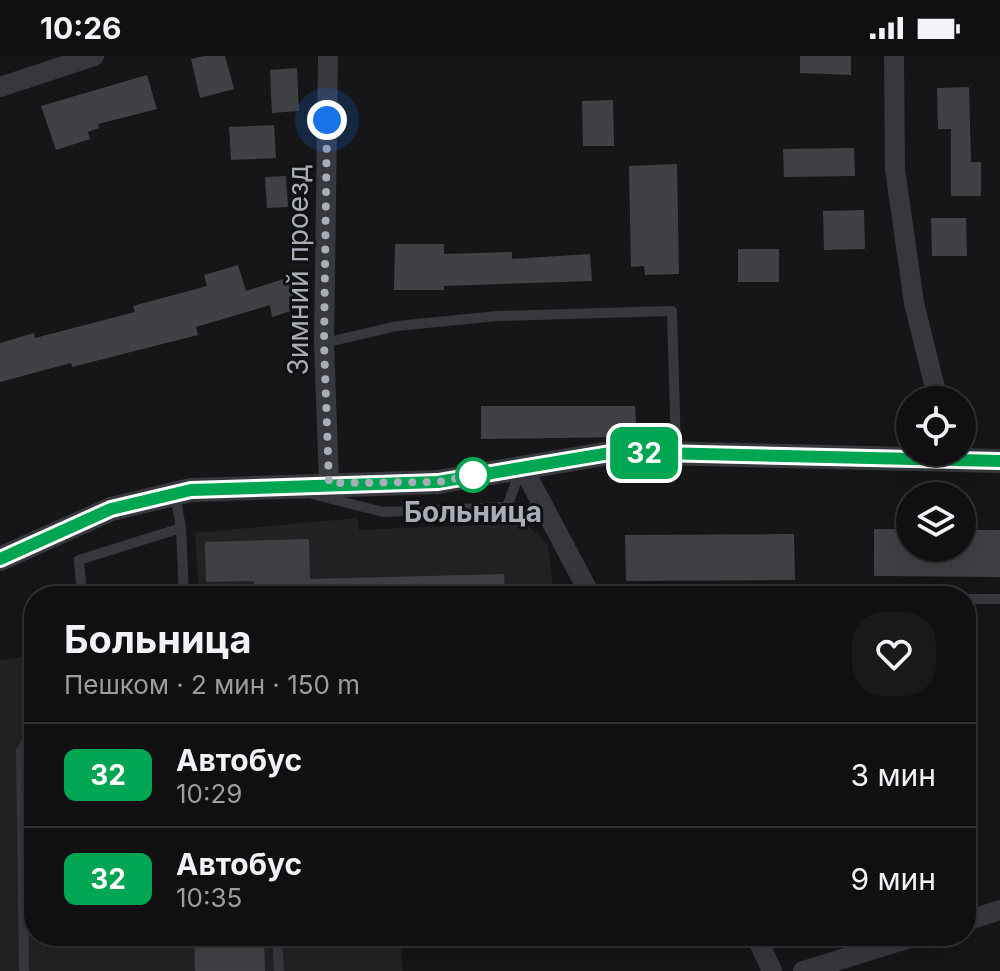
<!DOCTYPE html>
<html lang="ru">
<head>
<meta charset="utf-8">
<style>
  body { margin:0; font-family:Inter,sans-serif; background:#19191b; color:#f1f3f6; height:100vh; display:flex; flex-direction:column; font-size:30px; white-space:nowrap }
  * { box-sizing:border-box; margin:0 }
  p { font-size:26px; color:#9c9d9f }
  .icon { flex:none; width:44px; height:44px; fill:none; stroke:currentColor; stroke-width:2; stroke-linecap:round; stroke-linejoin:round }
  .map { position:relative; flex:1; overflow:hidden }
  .drawer { position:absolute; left:24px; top:530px; width:952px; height:360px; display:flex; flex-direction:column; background:#101012; border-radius:32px; box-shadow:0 8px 32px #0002,0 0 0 2px #303032 }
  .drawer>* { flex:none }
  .badge { padding:0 16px; border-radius:12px; font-size:28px; line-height:52px }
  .fabs { position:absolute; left:896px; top:330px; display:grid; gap:16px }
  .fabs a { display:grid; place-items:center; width:80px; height:80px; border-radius:50%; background:#101012; box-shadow:0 8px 32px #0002,0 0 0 2px #303032; font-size:40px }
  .you { position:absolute; width:40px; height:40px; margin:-20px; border:6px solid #fff; border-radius:50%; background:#1a73e8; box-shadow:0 0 0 12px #1a73e833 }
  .map>.badge { position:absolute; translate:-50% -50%; box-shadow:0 0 0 4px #fff }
  .round { display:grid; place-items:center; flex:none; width:84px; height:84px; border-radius:32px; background:#19191b }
  .headline { display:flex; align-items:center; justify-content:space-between; height:136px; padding:0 40px }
  h1 { font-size:38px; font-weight:700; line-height:60px }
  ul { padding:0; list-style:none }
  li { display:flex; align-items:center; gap:24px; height:104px; padding:0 40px; border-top:2px solid #303032 }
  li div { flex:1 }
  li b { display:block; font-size:30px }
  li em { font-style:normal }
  li .badge { min-width:88px; font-weight:700; text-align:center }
  .status { display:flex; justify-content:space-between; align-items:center; height:56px; padding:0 40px; background:#101012; direction:ltr }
  .status svg { height:22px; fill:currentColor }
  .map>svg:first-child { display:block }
</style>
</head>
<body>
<div class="status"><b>10:26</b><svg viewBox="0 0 49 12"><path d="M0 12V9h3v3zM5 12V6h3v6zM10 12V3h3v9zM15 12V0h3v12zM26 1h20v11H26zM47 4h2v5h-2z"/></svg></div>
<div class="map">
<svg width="1000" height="915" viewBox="0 0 1000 915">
  <rect width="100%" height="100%" fill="#161618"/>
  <g fill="#222225">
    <path d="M357,462L359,474L525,467L548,488L554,540H199L195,477Z"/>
    <path d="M34,599V880H400L403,915H0V604Z"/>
  </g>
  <g fill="#404145">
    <path d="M204,0H225L234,33L200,42L191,3Z"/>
    <path d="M800,0H851V19L800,17Z"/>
    <path d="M297,12L299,55L272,57L270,14Z"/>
    <path d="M147,19L157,53L98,68L99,72L88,76L90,83L56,94L41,50Z"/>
    <path d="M969,31L971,106H981V140H951V73H938L937,32Z"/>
    <path d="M613,44L614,90H583L582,45Z"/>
    <path d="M274,69L276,102L231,104L229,71Z"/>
    <path d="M854,92L855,120L784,121L783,93Z"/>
    <path d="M677,108L679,218L645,219L644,210L631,211L629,110Z"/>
    <path d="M286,120L288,151L267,152L265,121Z"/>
    <path d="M864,154L865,193L824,194L823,155Z"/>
    <path d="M931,162H966L967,200H932Z"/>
    <path d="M395,188H444V198L512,196V203L590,198L592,225L444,230V234H394Z"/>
    <rect x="738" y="193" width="41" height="33"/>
    <path d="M238,209L246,235L296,219L297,253L272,261L270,249L196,271L198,279L72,311L71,307L0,326V287L34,277L35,282L135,256L133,250L207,230L204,219Z"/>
    <path d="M481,350H635L636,368H626V381L481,383Z"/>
    <path d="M874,473H910V492H962V474H1000V521L874,520Z"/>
    <path d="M794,478L795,524L626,525L625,479Z"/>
    <path d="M309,483L310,523L504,518L505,540H254V525L206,526L205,486Z"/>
    <path d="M194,880H264L265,915H195Z"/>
  </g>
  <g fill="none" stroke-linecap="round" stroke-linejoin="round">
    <g stroke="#37383d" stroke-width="10">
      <path d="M324,287L397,270L497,260L672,255L676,392"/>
      <path d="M312,438L383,456L507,451L520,415"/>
      <path d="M175,439L181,472L184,540"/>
      <path d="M82,540L79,504L181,472"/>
      <path d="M966,543H1000"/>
      <path d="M277,880L279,915"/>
      <path d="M24,915L21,695L27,686L34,684"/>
    </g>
    <g stroke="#37383d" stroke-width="20">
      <path d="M328,0L324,287L329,427"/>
      <path d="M894,0L895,113L914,247L938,344"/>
      <path d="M0,31L94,0"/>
      <path d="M522,410L591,540"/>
      <path d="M966,865L1000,854"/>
      <path d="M756,880L772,915"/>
      <path d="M803,915L917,880"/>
    </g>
    <path stroke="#37383d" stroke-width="24" d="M0,503L111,453L191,434L438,426L616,396L1000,405"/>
  </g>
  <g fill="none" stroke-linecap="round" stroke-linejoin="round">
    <defs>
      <path id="line" d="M0,503L111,453L191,434L438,426L616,396L1000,405"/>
    </defs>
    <use href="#line" stroke="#fff" stroke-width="18"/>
    <use href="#line" stroke="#00a651" stroke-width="12"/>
    <path stroke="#a8adb8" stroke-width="8" stroke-dasharray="0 14.4" d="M327,64L324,287L329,427L438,426L473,419"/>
  </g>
  <circle fill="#fff" stroke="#00a651" stroke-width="4" cx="473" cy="419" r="16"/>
  <g text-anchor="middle" stroke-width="6" stroke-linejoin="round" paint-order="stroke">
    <g font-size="28" fill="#a8adb8" stroke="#111113">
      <text transform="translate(298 214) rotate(-90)" y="10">Зимний проезд</text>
    </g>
    <g font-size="28" font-weight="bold" fill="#a8adb8" stroke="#111113">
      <text x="473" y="466">Больница</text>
    </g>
  </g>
</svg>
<div class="fabs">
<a><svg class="icon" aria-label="locate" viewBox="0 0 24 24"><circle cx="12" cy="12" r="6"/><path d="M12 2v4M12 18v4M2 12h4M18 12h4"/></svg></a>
<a><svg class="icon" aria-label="layers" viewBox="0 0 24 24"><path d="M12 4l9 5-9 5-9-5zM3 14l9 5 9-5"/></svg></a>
</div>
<div class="you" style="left:327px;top:64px"></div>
<b class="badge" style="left:644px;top:397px;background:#00a651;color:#fff">32</b>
<section class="drawer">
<div class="headline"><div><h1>Больница</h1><p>Пешком · 2 мин · 150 m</p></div><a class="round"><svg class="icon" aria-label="heart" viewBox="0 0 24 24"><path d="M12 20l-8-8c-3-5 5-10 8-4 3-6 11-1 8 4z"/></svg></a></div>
<ul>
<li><span class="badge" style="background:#00a651;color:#fff">32</span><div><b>Автобус</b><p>10:29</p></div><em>3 мин</em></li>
<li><span class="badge" style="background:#00a651;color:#fff">32</span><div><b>Автобус</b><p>10:35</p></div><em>9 мин</em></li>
</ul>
</section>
</div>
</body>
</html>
